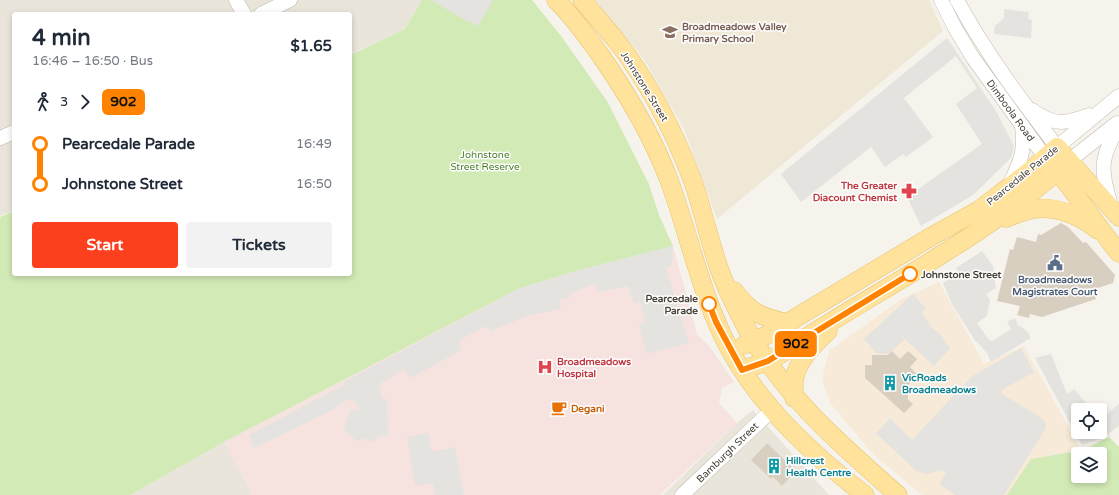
<!DOCTYPE html>
<html lang="en">
<head>
<meta charset="utf-8">
<style>
  body { margin:0; font-family:"Varela Round",sans-serif; background:#f2f2f3; color:#1f2937; height:100vh; display:flex; flex-direction:column; font-size:15px; white-space:nowrap }
  * { box-sizing:border-box; margin:0 }
  p { font-size:13px; color:#747a83 }
  .icon { flex:none; width:22px; height:22px; fill:none; stroke:currentColor; stroke-width:2; stroke-linecap:round; stroke-linejoin:round }
  .map { position:relative; flex:1; overflow:hidden }
  .details { position:absolute; left:12px; top:12px; width:340px; height:264px; display:flex; flex-direction:column; background:#fff; border-radius:4px; box-shadow:0 2px 6px #0003 }
  .details>* { flex:none }
  .badge { padding:0 8px; border-radius:6px; font-size:14px; line-height:26px }
  .buttons { position:absolute; left:1071px; top:403px; display:grid; gap:8px }
  .buttons a { display:grid; place-items:center; width:36px; height:36px; border-radius:4px; background:#fff; box-shadow:0 2px 6px #0003; font-size:20px }
  .map>.badge { position:absolute; translate:-50% -50%; box-shadow:0 0 0 2px #fff }
  .legs { display:flex; align-items:center; gap:6px; height:44px; padding:0 20px; font-size:13px }
  .legs p { margin-inline-start:auto }
  .headline { display:flex; align-items:center; justify-content:space-between; height:68px; padding:0 20px }
  h1 { font-size:22px; font-weight:700; line-height:30px }
  .action { display:flex; gap:8px; margin-top:auto; padding:8px 20px }
  .action a { flex:1; height:46px; border-radius:4px; background:#fc3f1d; color:#fff; font-size:16px; font-weight:700; line-height:46px; text-align:center }
  .action a+a { background:#f2f2f3; color:#1f2937 }
  ul { padding:0 20px; list-style:none }
  li { display:flex; align-items:center; gap:14px; height:40px; font-size:15px }
  li i { display:grid; place-items:center; width:6px; height:100%; margin:0 5px; background:currentColor }
  li i::after { content:''; width:10px; height:10px; margin:-5px; border:3px solid; border-radius:50%; background:#fff }
  li p { margin-inline-start:auto }
  li:first-child i { background:linear-gradient(#0000 50%,currentColor 0) }
  li:last-child i { background:linear-gradient(currentColor 50%,#0000 0) }
  .map>svg:first-child { display:block }
</style>
</head>
<body>
<div class="map">
<svg width="1119" height="495" viewBox="0 0 1119 495">
  <rect width="100%" height="100%" fill="#f6f3ec"/>
  <g fill="#eae5da">
    <path d="M0,0H422L405,29L350,54V14H14V210L0,216Z"/>
    <path d="M753,410L829,495H663L737,423Z"/>
    <path d="M224,442L253,495H130Z"/>
  </g>
  <path fill="#f7ead8" d="M939,282L984,364L1024,346L1081,450L1031,459L1008,495H922L874,455L830,403L822,379L829,351L903,298Z"/>
  <path fill="#efe8d6" d="M595,0H929L943,31L717,219L684,129L643,58Z"/>
  <path fill="#f6e3e0" d="M673,246L697,334L710,347L734,382L722,388L719,403L737,423L660,495H253L224,442L518,289L576,271Z"/>
  <g fill="#d2eab5" fill-rule="evenodd">
    <path d="M422,0H532L561,36L607,101L649,184L659,215L673,246L576,271L518,289L224,442L130,495H0V217L14,211V274H350V55L405,29Z"/>
    <path d="M1109,437L1119,447V495H1007L1031,459L1082,450ZM1078,454H1100V476H1078Z"/>
  </g>
  <g fill="#e5e3e0">
    <path d="M431,0H493L478,26L469,21L468,22Z"/>
    <path d="M1004,9L1029,12L1028,19L1032,20L1031,38L994,34L995,26L1004,18Z"/>
    <path d="M947,38L996,111L1014,146L1011,158L973,195L921,226L907,197L982,144L956,104L977,88L956,56L904,98L933,137L906,157L903,154L885,167L871,147L801,202L781,174Z"/>
    <path d="M673,246L672,265L666,268L689,343L647,354L639,324L645,322L640,302L634,304L628,286L598,292L595,284L570,293L571,297L559,300L561,309L527,316L491,331L486,326L458,341L462,350L410,378L404,369L380,384L382,398L387,400L388,436H384V435L378,436L375,442L363,438L362,441L358,440L357,442L344,429L351,409L359,411L355,402L347,399L333,410L254,448L249,435L344,385V382L518,289L576,271Z"/>
    <path d="M982,251L993,266L996,288L986,294L990,300L987,316L977,323L989,340L992,341L1011,329L1007,322L1015,318L1018,325L1027,331L1031,338L991,362L987,353L974,339L952,304L943,283L959,274L956,268Z"/>
    <path d="M913,294L926,309L922,312L931,327L940,334L950,348L934,366L905,339L888,354L876,353L864,339Z"/>
    <path d="M1021,348L1034,372L1002,390L1001,393L1043,419L1045,422L1046,428L1004,495H955L939,484L946,474L942,470L926,474L916,471L876,433L890,418L912,440L971,377Z"/>
    <path d="M1051,354L1067,394L1074,389L1092,410H1078V432H1100V420L1119,404V426L1102,438L1082,445L1035,358Z"/>
    <path d="M428,433L432,452L455,447L464,495H435L433,484L415,485L407,437Z"/>
  </g>
  <g fill="#d8cfc1">
    <path d="M1061,223L1068,227L1083,243L1086,242L1115,275L1113,283L1092,290L1096,299L1042,317L1030,314L1029,318L1017,315L1020,306L997,301L1010,249L1013,250L1017,237L1036,242L1038,234L1041,235Z"/>
    <path d="M892,351L900,359L908,351L917,359L910,367L918,375L908,385V400L913,404L904,413L865,378V365H872V355H888Z"/>
    <path d="M767,443L796,471L782,486L773,477L771,479L751,460Z"/>
  </g>
  <g fill="none" stroke-linecap="round" stroke-linejoin="round">
    <defs>
      <g id="minor">
        <path d="M236,0L244,14"/>
        <path d="M941,0L955,28L973,58L1045,157"/>
        <path d="M957,0C985,52 1021,100 1057,147L1119,96"/>
        <path d="M261,14L290,0"/>
        <path d="M1032,110C1054,126 1065,124 1089,115"/>
        <path d="M0,138L14,132"/>
        <path d="M1069,161L1117,123"/>
        <path d="M1008,188C1019,163 1026,154 1022,126"/>
        <path d="M1111,205C1100,171 1100,157 1119,126"/>
        <path d="M682,495L773,409"/>
      </g>
      <g id="major">
        <path d="M556,0C573,16 587,37 601,56C628,95 652,135 669,180C690,237 701,296 730,350C762,408 813,455 865,495"/>
        <path d="M582,0C593,13 604,26 615,39C648,81 673,129 692,179C703,209 709,241 720,271C727,291 737,310 747,329C784,396 841,445 898,495"/>
        <path d="M1051,164C1076,192 1095,224 1119,253"/>
        <path d="M1006,218C1014,215 1024,211 1033,209C1056,206 1079,215 1098,230"/>
        <path d="M734,291C751,313 761,317 787,323"/>
        <path d="M744,345L767,335L934,235L979,210L1031,170L1057,147L1119,217"/>
        <path d="M742,370L768,361L779,355C876,290 982,240 1069,161"/>
        <path d="M794,398C794,390 793,383 795,376C799,359 816,342 828,331"/>
      </g>
    </defs>
    <use href="#minor" stroke="#c2bbae" stroke-width="15"/>
    <use href="#major" stroke="#e6c16a" stroke-width="19"/>
    <use href="#minor" stroke="#fff" stroke-width="14"/>
    <use href="#major" stroke="#ffe39c" stroke-width="18"/>
  </g>
  <g fill="none" stroke-linecap="round" stroke-linejoin="round">
    <defs>
      <path id="line-1" d="M709,304L716,322L742,370L768,361L910,274"/>
    </defs>
    <use href="#line-1" stroke="#fff" stroke-width="9"/>
    <use href="#line-1" stroke="#ff8200" stroke-width="6"/>
  </g>
  <defs>
    <symbol id="school-bare" viewBox="-9 -9 18 18"><path d="M0-5L7-2L0 1L-7-2ZM-4 1L0 2.5L4 1V4Q0 6-4 4Z" fill="#8d6e63" stroke="#fff" stroke-width="2.5" paint-order="stroke"/></symbol>
    <symbol id="pharmacy-bare" viewBox="-9 -9 18 18"><path d="M-2-6h4v4h4v4h-4v4h-4v-4h-4v-4h4Z" fill="#e0444e" stroke="#fff" stroke-width="2.5" paint-order="stroke"/></symbol>
    <symbol id="civic-bare" viewBox="-9 -9 18 18"><path d="M-.6-6.5H3V-4.5H.6V-3L4-1V1h2V6H-6V1h2V-1L-.6-3ZM-1.2 2.5V6h2.4V2.5Z" fill="#5c6f8a" stroke="#fff" stroke-width="2.5" paint-order="stroke"/></symbol>
    <symbol id="hospital-bare" viewBox="-9 -9 18 18"><path d="M-5-5h3v3.5h4V-5h3V5h-3V1.5h-4V5h-3Z" fill="#e0444e" stroke="#fff" stroke-width="2.5" paint-order="stroke"/></symbol>
    <symbol id="building-bare" viewBox="-9 -9 18 18"><path d="M-4-6H4V6H1V3H-1V6H-4ZM-2.5-4.3h1.7v1.8h-1.7ZM.8-4.3h1.7v1.8H.8ZM-2.5-1h1.7V.8h-1.7ZM.8-1h1.7V.8H.8Z" fill="#0f9aa8" stroke="#fff" stroke-width="2.5" paint-order="stroke"/></symbol>
    <symbol id="cafe-bare" viewBox="-9 -9 18 18"><path d="M-5.5-4.5H6V0H3Q3 3.5 0 3.5H-2.5Q-5.5 3.5-5.5 0ZM3-3.2v2h1.7v-2ZM-6 4.5H4V6H-6Z" fill="#e8710a" stroke="#fff" stroke-width="2.5" paint-order="stroke"/></symbol>
  </defs>
  <g fill-rule="evenodd">
    <use href="#school-bare" x="659" y="21" width="22" height="22"/>
    <use href="#pharmacy-bare" x="898" y="180" width="22" height="22"/>
    <use href="#civic-bare" x="1044" y="252" width="22" height="22"/>
    <use href="#hospital-bare" x="534" y="356" width="22" height="22"/>
    <use href="#building-bare" x="879" y="372" width="22" height="22"/>
    <use href="#cafe-bare" x="548" y="397" width="22" height="22"/>
    <use href="#building-bare" x="763" y="455" width="22" height="22"/>
  </g>
  <g fill="#fff" stroke="#ff8200" stroke-width="2">
    <circle cx="910" cy="274" r="7"/>
    <circle cx="709" cy="304" r="7"/>
  </g>
  <g text-anchor="middle" stroke-width="3" stroke-linejoin="round" paint-order="stroke">
    <g font-size="10" font-weight="bold" fill="#785e54" stroke="#fff" text-anchor="start">
      <text x="682" y="30">Broadmeadows Valley<tspan x="682" dy="12">Primary School</tspan></text>
    </g>
    <g font-size="10" fill="#4b4439" stroke="#fff">
      <text transform="translate(645 86) rotate(58)" y="4">Johnstone Street</text>
      <text transform="translate(1011 110) rotate(54)" y="4">Dimboola Road</text>
      <text transform="translate(1022 175) rotate(-39)" y="4">Pearcedale Parade</text>
      <text transform="translate(727 452) rotate(-44)" y="4">Bamburgh Street</text>
    </g>
    <g font-size="10" fill="#4a7f2a" stroke="#fff">
      <text x="485" y="158">Johnstone<tspan x="485" dy="12">Street Reserve</tspan></text>
    </g>
    <g font-size="10" font-weight="bold" fill="#be3a42" stroke="#fff" text-anchor="end">
      <text x="897" y="189">The Greater<tspan x="897" dy="12">Diacount Chemist</tspan></text>
      <text x="557" y="365" text-anchor="start">Broadmeadows<tspan x="557" dy="12">Hospital</tspan></text>
    </g>
    <g font-size="10" font-weight="bold" fill="#4b4439" stroke="#fff" text-anchor="start">
      <text x="921" y="278">Johnstone Street</text>
      <text x="698" y="302" text-anchor="end">Pearcedale<tspan x="698" dy="12">Parade</tspan></text>
    </g>
    <g font-size="10" font-weight="bold" fill="#4e5e75" stroke="#fff">
      <text x="1055" y="283">Broadmeadows<tspan x="1055" dy="12">Magistrates Court</tspan></text>
    </g>
    <g font-size="10" font-weight="bold" fill="#0d838f" stroke="#fff" text-anchor="start">
      <text x="902" y="381">VicRoads<tspan x="902" dy="12">Broadmeadows</tspan></text>
      <text x="786" y="464">Hillcrest<tspan x="786" dy="12">Health Centre</tspan></text>
    </g>
    <g font-size="10" font-weight="bold" fill="#c56008" stroke="#fff" text-anchor="start">
      <text x="571" y="412">Degani</text>
    </g>
  </g>
</svg>
<div class="buttons">
<a><svg class="icon" aria-label="locate" viewBox="0 0 24 24"><circle cx="12" cy="12" r="6"/><path d="M12 2v4M12 18v4M2 12h4M18 12h4"/></svg></a>
<a><svg class="icon" aria-label="layers" viewBox="0 0 24 24"><path d="M12 4l9 5-9 5-9-5zM3 14l9 5 9-5"/></svg></a>
</div>
<b class="badge" style="left:796px;top:344px;background:#ff8200;color:#111">902</b>
<section class="details">
<div class="headline"><div><h1>4 min</h1><p>16:46 – 16:50 · Bus</p></div><b>$1.65</b></div>
<div class="legs"><svg class="icon" aria-label="walk" viewBox="0 0 24 24"><circle cx="13" cy="4" r="2"/><path d="M13 8l-2 6 4 7M11 14l-3 7M7 12l3-4h3l4 4"/></svg>3<svg class="icon" aria-label="forward" viewBox="0 0 24 24"><path d="M9 5l7 7-7 7"/></svg><b class="badge" style="background:#ff8200;color:#111">902</b></div>
<ul>
<li><i style="color:#ff8200"></i><b>Pearcedale Parade</b><p>16:49</p></li>
<li><i style="color:#ff8200"></i><b>Johnstone Street</b><p>16:50</p></li>
</ul>
<div class="action"><a>Start</a><a>Tickets</a></div>
</section>
</div>
</body>
</html>
